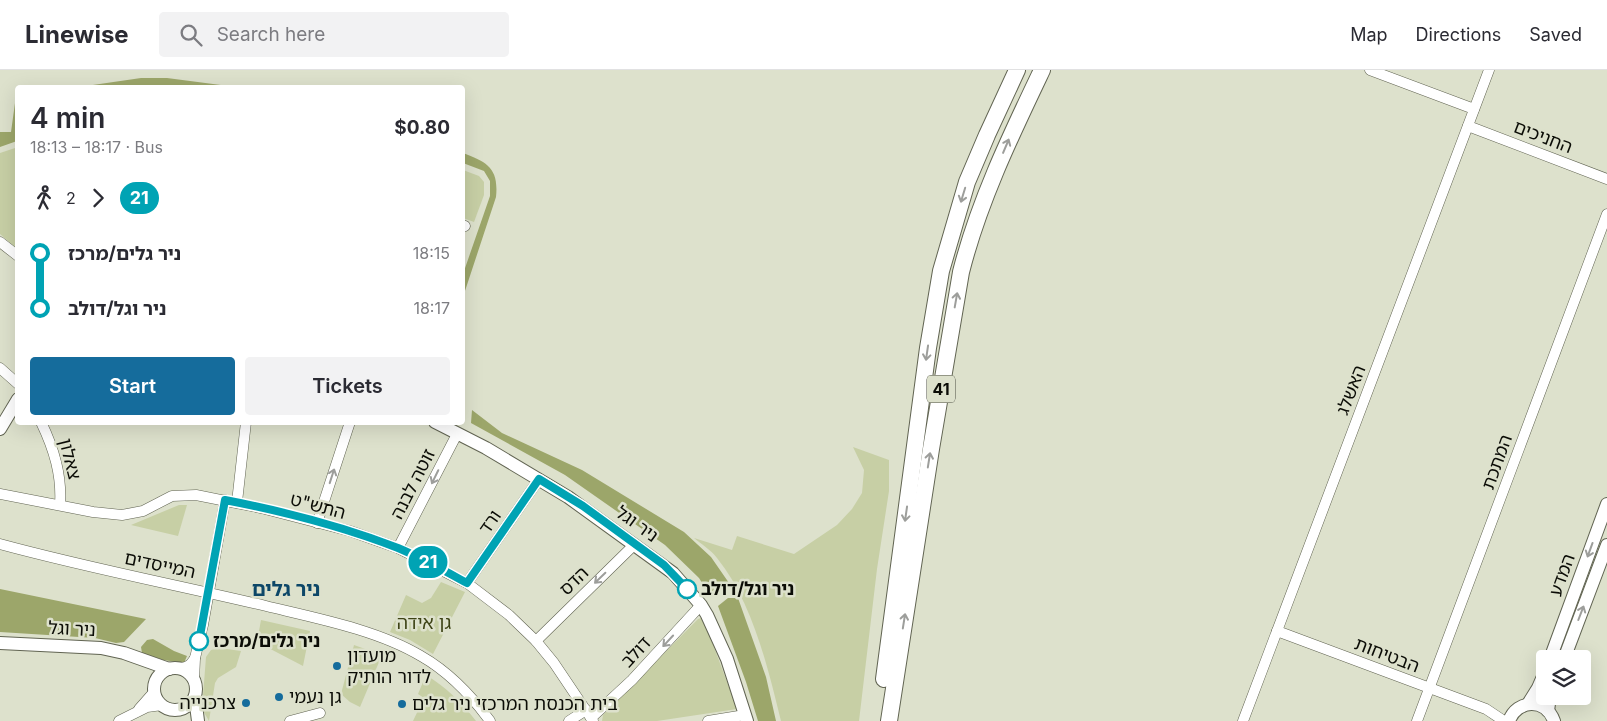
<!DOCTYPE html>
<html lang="en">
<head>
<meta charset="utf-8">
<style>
  body { margin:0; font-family:Inter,"Noto Sans Hebrew",sans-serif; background:#f2f2f3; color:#2b2b33; height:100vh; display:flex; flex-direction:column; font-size:19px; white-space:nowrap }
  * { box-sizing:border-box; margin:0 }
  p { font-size:16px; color:#7c7c81 }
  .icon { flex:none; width:28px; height:28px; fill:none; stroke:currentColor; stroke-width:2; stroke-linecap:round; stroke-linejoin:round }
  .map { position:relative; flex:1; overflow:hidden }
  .details { position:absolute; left:15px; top:15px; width:450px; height:340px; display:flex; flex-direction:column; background:#fff; border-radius:5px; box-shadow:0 5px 20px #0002 }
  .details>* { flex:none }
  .badge { padding:0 10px; border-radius:16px; font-size:18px; line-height:32px }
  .tools { position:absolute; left:1536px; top:580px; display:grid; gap:10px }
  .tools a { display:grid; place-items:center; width:55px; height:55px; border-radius:5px; background:#fff; box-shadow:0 5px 20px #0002; font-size:25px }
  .map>.badge { position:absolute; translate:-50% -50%; box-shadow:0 0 0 2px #fff }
  .legs { display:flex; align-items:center; gap:8px; height:55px; padding:0 15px; font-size:16px }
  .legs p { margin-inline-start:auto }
  .head { display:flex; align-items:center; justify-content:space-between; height:85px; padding:0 15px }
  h1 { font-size:28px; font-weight:600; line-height:38px }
  .cta { display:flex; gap:10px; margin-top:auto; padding:10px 15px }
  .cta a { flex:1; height:58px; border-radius:5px; background:#156c9c; color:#fff; font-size:20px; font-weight:600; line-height:58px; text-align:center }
  .cta a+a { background:#f2f2f3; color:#2b2b33 }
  ul { padding:0 15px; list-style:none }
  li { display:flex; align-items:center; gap:18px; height:55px; font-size:19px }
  li i { display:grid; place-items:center; width:8px; height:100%; margin:0 6px; background:currentColor }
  li i::after { content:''; width:12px; height:12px; margin:-6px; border:4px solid; border-radius:50%; background:#fff }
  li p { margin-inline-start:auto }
  li:first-child i { background:linear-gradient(#0000 50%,currentColor 0) }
  li:last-child i { background:linear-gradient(currentColor 50%,#0000 0) }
  header { display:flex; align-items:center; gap:30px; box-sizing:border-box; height:70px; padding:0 25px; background:#fff; border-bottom:1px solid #e1e1e2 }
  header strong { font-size:24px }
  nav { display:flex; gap:28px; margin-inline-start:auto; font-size:18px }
  .search { width:350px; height:45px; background:#f2f2f3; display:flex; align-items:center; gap:12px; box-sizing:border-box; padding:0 18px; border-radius:5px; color:#7c7c81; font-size:19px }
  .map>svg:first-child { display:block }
</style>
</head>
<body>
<header>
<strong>Linewise</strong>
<div class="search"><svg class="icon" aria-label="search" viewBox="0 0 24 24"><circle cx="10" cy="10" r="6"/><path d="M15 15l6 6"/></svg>Search here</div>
<nav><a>Map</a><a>Directions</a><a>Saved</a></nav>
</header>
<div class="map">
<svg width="1607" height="651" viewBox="0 0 1607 651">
  <rect width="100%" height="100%" fill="#dde1cc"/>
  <g fill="#c7cfa5">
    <path d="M15,78L18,84L17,179L0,164V83Z"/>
    <path d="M463,100L479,106L484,112V125L474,152L463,148Z"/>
    <path d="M853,377L889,390V421L877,499L859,651H781C768,598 752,531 717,488C711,480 701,474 694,468L732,480L737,466L794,484L837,455L852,439L862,423L864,400Z"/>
    <path d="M179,435H187L178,466L131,455Z"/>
    <path d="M441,512L465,522L433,584L410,570L390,562L406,525L422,533L431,528Z"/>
    <path d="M701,548L711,569L737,639L657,651H602L603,645L698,549Z"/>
    <path d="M261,550L310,561L303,596L257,572Z"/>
    <path d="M354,575L382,585L360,637L350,632L341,624Z"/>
    <path d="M220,578L241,581L236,597L218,608L215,613L209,651L202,639L206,587L211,580Z"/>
    <path d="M426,605C446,617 462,633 476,651H413L424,628L418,624Z"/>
  </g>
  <g fill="#9ca66a">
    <path d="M141,8H167L236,17H79Z"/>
    <path d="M15,33H17V71L0,77V62H11Z"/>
    <path d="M463,83C487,92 499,98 496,127L463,227V204L490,126V111L484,101L463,93Z"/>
    <path d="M472,340L502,363L582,400L684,462L711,487L729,513L709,524L699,508L665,475L565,405L471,353Z"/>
    <path d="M0,519L146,549L124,572L116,573L95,568L0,562Z"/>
    <path d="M728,528H738L766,607L776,651H758L746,612L718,536Z"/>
    <path d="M153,569L174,581L187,586L184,593L163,590L142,583L141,577L147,570Z"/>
  </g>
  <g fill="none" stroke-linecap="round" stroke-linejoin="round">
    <defs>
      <g id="minor">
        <path d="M1370,0L1474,39"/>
        <path d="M1468,56L1607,109"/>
        <path d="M462,155L465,156"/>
        <path d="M0,172L18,186"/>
        <path d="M0,298L18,314"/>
        <path d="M41,352C54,379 62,405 60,435"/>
        <path d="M0,424L93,442L122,445L143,441L172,426L196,425L261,438L350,461L398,478L467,513L509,545L536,571L554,593L593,651"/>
        <path d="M237,432L246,352"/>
        <path d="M317,453L350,352"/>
        <path d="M0,474C88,498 178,515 266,536C316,548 378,560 421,586C449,602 471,625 490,651"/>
        <path d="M398,478L457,364"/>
        <path d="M467,513L539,409"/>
        <path d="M1277,561L1486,639L1504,651"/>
        <path d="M536,571L635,474"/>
        <path d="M181,598C189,597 191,594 195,588"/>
        <path d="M194,611L195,588L203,555L225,430"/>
        <path d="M139,639L154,622"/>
        <path d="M591,648L632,610L701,535"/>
        <path d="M119,651L147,637L162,635"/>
        <path d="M290,651L320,643"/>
        <path d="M569,651L586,640"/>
        <path d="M708,651L745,645"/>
        <path d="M1243,651L1489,0"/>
        <path d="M1417,651L1607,144"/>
      </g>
      <g id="tertiary">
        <path d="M435,352L486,378L568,427L673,503L701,535L707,545L727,589L747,651"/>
        <path d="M0,359L18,329"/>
        <path d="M0,573L101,578L124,583L169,599"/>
        <path d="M1550,589L1607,434"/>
        <path d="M1564,589L1607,475"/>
        <circle cx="175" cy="619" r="21"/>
        <path d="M195,627L198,651"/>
        <path d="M1528,634L1538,618L1545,602"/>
        <path d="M1548,641L1550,626"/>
        <path d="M1509,651C1517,629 1546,628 1554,651"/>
      </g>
      <g id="trunk">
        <path d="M884,609L928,278L941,201L967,112L987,65L1017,0"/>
        <path d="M889,651L931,379L961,202C979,131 1011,65 1042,0"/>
      </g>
    </defs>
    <use href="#minor" stroke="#616452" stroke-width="11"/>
    <use href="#tertiary" stroke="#616452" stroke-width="14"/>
    <use href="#trunk" stroke="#616452" stroke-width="18"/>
    <use href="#minor" stroke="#fff" stroke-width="10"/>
    <use href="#tertiary" stroke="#fff" stroke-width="12"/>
    <use href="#trunk" stroke="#fff" stroke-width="16"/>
  </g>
  <defs><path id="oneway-shaft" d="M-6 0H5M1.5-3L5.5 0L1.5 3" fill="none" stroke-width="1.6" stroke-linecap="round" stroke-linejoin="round" transform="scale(1.25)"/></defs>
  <g stroke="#9d9e9b">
    <use href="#oneway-shaft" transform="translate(1006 76) rotate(-67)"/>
    <use href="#oneway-shaft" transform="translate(963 125) rotate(107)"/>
    <use href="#oneway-shaft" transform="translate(956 230) rotate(-80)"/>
    <use href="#oneway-shaft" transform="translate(927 283) rotate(98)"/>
    <use href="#oneway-shaft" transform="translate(929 390) rotate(-81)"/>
    <use href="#oneway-shaft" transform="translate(332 406) rotate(-72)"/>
    <use href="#oneway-shaft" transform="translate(435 407) rotate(116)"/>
    <use href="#oneway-shaft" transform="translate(906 444) rotate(98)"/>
    <use href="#oneway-shaft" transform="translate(1590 480) rotate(110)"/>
    <use href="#oneway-shaft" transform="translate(600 508) rotate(136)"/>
    <use href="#oneway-shaft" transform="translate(1581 543) rotate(-69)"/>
    <use href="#oneway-shaft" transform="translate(904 551) rotate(-81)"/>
    <use href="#oneway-shaft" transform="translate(668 571) rotate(133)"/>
  </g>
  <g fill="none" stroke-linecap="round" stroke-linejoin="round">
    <defs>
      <path id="line-1" d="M199,571L225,430C282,441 344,457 398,478C422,488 445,501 467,513L539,409L583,436L664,495L687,519"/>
    </defs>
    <use href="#line-1" stroke="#fff" stroke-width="11"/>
    <use href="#line-1" stroke="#00a3b4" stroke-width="8"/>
  </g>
  <g fill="#fff" stroke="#00a3b4" stroke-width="2.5">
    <circle cx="687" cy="519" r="9"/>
    <circle cx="199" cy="571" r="9"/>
  </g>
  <g fill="#156c9c" stroke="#dde1cc" stroke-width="2">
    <circle cx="337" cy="596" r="5"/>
    <circle cx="279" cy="627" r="5"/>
    <circle cx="246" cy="633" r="5"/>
    <circle cx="402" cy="634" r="5"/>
  </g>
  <g text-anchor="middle" stroke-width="5" stroke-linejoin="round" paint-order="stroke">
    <rect fill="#dde1cc" stroke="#4a4c41" stroke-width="1" x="927" y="305.5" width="28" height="27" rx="4"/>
    <g font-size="16" font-weight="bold" fill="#0b0c06">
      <text x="941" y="325">41</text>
    </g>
    <g font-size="18" fill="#0b0c06" stroke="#dde1cc">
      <text transform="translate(1543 67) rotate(21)" y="6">החניכים</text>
      <text transform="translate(1351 320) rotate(-69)" y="6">האשלג</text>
      <text transform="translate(70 389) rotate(76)" y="6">צאלון</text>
      <text transform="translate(1497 392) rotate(-70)" y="6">המתכת</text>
      <text transform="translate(413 414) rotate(-63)" y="6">זוטה לבנה</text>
      <text transform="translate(318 436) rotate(15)" y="6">התש"ט</text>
      <text transform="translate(490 452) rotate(-55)" y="6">ורד</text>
      <text transform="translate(637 454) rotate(36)" y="6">ניר וגל</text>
      <text transform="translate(160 495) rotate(12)" y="6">המייסדים</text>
      <text transform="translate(1562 505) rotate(-70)" y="6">המדע</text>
      <text transform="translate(574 511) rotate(-44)" y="6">הדס</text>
      <text transform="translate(72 559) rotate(3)" y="6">ניר וגל</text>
      <text transform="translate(636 582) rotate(-47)" y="6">דולב</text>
      <text transform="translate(1387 585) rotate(21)" y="6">הבטיחות</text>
    </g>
    <g font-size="18" font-weight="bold" fill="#0b0c06" stroke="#dde1cc" text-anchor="start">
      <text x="701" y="525">ניר וגל/דולב</text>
      <text x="213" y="577">ניר גלים/מרכז</text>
    </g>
    <g font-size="18" fill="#3d4315" stroke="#dde1cc">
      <text x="424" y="559">גן אידה</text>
    </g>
    <g font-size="18" fill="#0b0c06" stroke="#dde1cc" text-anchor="start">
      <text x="347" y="592">מועדון<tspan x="347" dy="21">לדור הותיק</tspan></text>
      <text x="289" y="633">גן נעמי</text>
      <text x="236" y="639" text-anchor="end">צרכנייה</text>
      <text x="412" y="640">בית הכנסת המרכזי ניר גלים</text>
    </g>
    <g font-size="20" font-weight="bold" fill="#0d4768" stroke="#dde1cc">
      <text x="286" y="526">ניר גלים</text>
    </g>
  </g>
</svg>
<div class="tools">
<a><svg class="icon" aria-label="layers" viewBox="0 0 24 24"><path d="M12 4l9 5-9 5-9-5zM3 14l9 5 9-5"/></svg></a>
</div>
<b class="badge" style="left:428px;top:492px;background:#00a3b4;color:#fff">21</b>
<section class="details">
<div class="head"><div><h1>4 min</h1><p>18:13 – 18:17 · Bus</p></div><b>$0.80</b></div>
<div class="legs"><svg class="icon" aria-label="walk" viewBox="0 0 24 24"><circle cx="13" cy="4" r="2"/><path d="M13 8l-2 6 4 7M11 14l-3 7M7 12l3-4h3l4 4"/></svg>2<svg class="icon" aria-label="forward" viewBox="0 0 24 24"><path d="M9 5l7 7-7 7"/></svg><b class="badge" style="background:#00a3b4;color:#fff">21</b></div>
<ul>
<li><i style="color:#00a3b4"></i><b>ניר גלים/מרכז</b><p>18:15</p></li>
<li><i style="color:#00a3b4"></i><b>ניר וגל/דולב</b><p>18:17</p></li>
</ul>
<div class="cta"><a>Start</a><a>Tickets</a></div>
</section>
</div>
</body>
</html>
